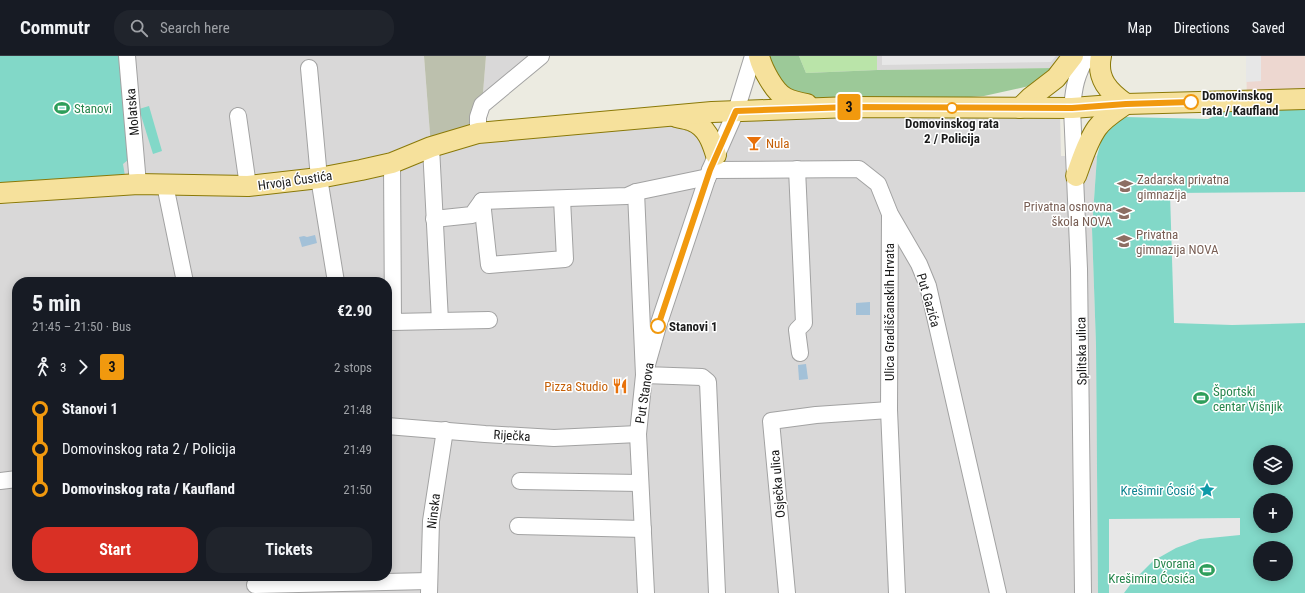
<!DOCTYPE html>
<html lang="en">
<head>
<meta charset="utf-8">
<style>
  body { margin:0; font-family:"Roboto Condensed",sans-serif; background:#20242c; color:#f1f3f6; height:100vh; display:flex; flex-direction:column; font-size:15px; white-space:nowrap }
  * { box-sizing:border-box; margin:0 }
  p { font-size:13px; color:#9ea1a6 }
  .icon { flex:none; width:22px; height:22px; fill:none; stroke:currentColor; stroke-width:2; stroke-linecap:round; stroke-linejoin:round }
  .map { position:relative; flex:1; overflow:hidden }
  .side { position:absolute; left:12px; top:221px; width:380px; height:304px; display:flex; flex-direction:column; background:#171b24; border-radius:16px; box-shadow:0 2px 10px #0003 }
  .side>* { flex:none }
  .badge { padding:0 8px; border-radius:3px; font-size:14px; line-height:26px }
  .tools { position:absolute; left:1253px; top:389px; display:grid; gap:8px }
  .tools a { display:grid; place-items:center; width:40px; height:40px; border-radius:50%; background:#171b24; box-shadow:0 2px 10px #0003; font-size:20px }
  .map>.badge { position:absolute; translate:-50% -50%; box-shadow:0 0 0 2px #fff }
  .legs { display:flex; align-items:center; gap:6px; height:44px; padding:0 20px; font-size:13px }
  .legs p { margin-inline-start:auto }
  .overview { display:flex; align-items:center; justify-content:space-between; height:68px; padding:0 20px }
  h1 { font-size:22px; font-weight:700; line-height:30px }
  .cta { display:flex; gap:8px; margin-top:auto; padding:8px 20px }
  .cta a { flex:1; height:46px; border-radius:16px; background:#d93025; color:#fff; font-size:16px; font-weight:700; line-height:46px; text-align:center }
  .cta a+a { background:#20242c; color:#f1f3f6 }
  ul { padding:0 20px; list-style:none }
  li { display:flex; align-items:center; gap:14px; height:40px; font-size:15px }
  li i { display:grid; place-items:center; width:6px; height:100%; margin:0 5px; background:currentColor }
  li i::after { content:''; width:10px; height:10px; margin:-5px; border:3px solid; border-radius:50%; background:#171b24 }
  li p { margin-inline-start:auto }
  li:first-child i { background:linear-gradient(#0000 50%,currentColor 0) }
  li:last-child i { background:linear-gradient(currentColor 50%,#0000 0) }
  header { display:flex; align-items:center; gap:24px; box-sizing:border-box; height:56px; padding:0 20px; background:#171b24; border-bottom:1px solid #363941 }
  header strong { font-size:19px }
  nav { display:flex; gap:22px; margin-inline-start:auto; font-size:14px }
  .search { width:280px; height:36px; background:#20242c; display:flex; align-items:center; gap:10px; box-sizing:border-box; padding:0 14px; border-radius:16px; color:#9ea1a6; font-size:15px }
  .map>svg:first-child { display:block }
</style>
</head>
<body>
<header>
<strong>Commutr</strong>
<div class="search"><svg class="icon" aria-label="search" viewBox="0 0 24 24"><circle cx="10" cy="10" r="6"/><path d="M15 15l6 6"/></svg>Search here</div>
<nav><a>Map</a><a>Directions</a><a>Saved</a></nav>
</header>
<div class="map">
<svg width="1305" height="537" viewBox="0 0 1305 537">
  <rect width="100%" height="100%" fill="#ecebe1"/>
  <g fill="#d9d8d8" fill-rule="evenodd">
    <path d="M0,0H424L431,91L361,114L0,137Z"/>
    <path d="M486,0H541L482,49Z"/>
    <path d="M877,0H1074L1055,12L877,14Z"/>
    <path d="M1060,57L1061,100H1097L1092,173L1096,289L1098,537H0V148H10L119,136L180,139L440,96L483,87L677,68L691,71L707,94L735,60ZM17,226H387V520H17Z"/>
  </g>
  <path fill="#edd7d0" d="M1246,0H1305V43L1247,45Z"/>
  <path fill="#bcc0ad" d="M424,0H486L482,49L478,71L431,91Z"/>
  <path fill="#bae4a9" d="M799,0H877V14L806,17Z"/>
  <path fill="#9cc998" d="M768,0H799L806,17L877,14L1055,12L1038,28L984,40L829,52L780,53Z"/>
  <g fill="#82d8c8" fill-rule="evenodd">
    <path d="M0,0H121L128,104L123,108L125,120L0,128Z"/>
    <path d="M1305,43V537H1098L1096,289L1092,173L1097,100L1101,85L1106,74L1125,61L1208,63L1247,45ZM1260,396H1286V422H1260ZM1260,444H1286V470H1260ZM1260,492H1286V518H1260Z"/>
    <path d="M149,50L162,95L153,98L139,53Z"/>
  </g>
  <g fill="#e7e7e7">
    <path d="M882,0H1056L1051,6L882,9Z"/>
    <path d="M1246,0H1261V25L1246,26Z"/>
    <path d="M1305,136V267L1232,269L1174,267L1170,137Z"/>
    <path d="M1240,462V479L1200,483L1176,492L1153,505L1133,525L1124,537H1109V463Z"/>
  </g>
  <g fill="#a3c1d8">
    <path d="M315,179L317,187L302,191L299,181L304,180L307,181Z"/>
    <path d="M870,246V259H856V247Z"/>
    <path d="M806,308L808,323L799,324L798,309Z"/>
  </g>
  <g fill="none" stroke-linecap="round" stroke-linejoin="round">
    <defs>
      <g id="minor">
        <path d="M127,0L138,128"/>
        <path d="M309,12L319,122L336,226"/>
        <path d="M238,60L248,130"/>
        <path d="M478,77V61L482,49L541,0"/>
        <path d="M392,107L393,266L440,265L431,91"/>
        <path d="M797,113L804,267L797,274L800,297"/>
        <path d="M710,114L859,113L878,128L890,158L919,208L928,230L998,537"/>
        <path d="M165,129L185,226"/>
        <path d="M636,136L644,319L702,321L708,326L717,537"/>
        <path d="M482,145L489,209L565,203L562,143"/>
        <path d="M890,159L889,354L897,537"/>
        <path d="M434,163L472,159L482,145L627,140L636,136L708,121"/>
        <path d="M440,265L489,264"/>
        <path d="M387,370L485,378L554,382L638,378"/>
        <path d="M0,425L17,423"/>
        <path d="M520,425L640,427"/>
        <path d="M518,470L643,473"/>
        <path d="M255,529L429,525"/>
        <path d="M429,537L431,465L445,374"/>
        <path d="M646,537L638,378L644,319L658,270L710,114L736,55L753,0"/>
        <path d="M787,537L771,365L816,359L889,354"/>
        <path d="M1083,537L1079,213L1072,52C1074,30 1076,20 1087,0"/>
      </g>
      <g id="major">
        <path d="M759,0C762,12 774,36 786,42C792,45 801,47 807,48"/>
        <path d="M1101,0C1096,23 1109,36 1126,48"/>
        <path d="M1020,52L1030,42L1056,22L1073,0"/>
        <path d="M676,61C681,62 688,63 692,65C707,71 712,86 716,99"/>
        <path d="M1076,120C1082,104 1087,86 1097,72C1104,62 1116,55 1126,48"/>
        <path d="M0,137L138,128L248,130L319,122L361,114L392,107L431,91L478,77L712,56L851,51L1072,52L1126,48L1305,43"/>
      </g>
    </defs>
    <use href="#minor" stroke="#a2a2a2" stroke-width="18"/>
    <use href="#major" stroke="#8a7908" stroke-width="22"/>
    <use href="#minor" stroke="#fff" stroke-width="16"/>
    <use href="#major" stroke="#f6e19c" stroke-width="20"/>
  </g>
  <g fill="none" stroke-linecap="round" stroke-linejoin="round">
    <defs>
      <path id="line-1" d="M658,270L710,114L736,55L851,51L1072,52L1126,48L1191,46"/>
    </defs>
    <use href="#line-1" stroke="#fff" stroke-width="9"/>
    <use href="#line-1" stroke="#f1990e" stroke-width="6"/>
  </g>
  <defs>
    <symbol id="stadium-bare" viewBox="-9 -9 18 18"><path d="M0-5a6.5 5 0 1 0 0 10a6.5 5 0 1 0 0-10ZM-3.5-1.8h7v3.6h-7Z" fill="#2e9e5b" stroke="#fff" stroke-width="2.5" paint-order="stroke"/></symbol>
    <symbol id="bar-bare" viewBox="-9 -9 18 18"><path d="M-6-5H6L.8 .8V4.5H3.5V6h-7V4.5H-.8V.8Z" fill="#e8710a" stroke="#fff" stroke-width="2.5" paint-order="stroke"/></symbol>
    <symbol id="school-bare" viewBox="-9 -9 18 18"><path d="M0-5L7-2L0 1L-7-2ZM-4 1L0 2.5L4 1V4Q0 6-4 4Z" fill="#8d6e63" stroke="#fff" stroke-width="2.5" paint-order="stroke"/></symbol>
    <symbol id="restaurant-bare" viewBox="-9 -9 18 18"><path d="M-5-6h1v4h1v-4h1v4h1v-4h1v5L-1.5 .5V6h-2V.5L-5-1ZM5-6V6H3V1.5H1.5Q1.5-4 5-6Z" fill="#e8710a" stroke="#fff" stroke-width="2.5" paint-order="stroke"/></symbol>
    <symbol id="sight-bare" viewBox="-9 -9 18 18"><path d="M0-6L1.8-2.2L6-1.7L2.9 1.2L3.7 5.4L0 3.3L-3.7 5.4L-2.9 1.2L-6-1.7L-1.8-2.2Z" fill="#0f9aa8" stroke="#fff" stroke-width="2.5" paint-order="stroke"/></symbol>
  </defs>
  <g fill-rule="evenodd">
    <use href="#stadium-bare" x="51" y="41" width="22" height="22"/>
    <use href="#bar-bare" x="743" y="76" width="22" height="22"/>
    <use href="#school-bare" x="1114" y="119" width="22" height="22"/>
    <use href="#school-bare" x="1113" y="146" width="22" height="22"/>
    <use href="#school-bare" x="1113" y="174" width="22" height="22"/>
    <use href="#restaurant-bare" x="609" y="319" width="22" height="22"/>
    <use href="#stadium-bare" x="1190" y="331" width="22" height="22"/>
    <use href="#sight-bare" x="1196" y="423" width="22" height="22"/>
    <use href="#stadium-bare" x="1196" y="503" width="22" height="22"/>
  </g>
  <g fill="#fff" stroke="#f1990e" stroke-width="2">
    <circle cx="1191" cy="46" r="7"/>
    <circle cx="952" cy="52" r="5"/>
    <circle cx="658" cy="270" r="7"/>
  </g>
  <g text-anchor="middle" stroke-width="3" stroke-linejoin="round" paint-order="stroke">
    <g font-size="13" font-weight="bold" fill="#1b1b1b" stroke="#fff" text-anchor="start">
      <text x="1202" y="44">Domovinskog<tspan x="1202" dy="15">rata / Kaufland</tspan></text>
      <text x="952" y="72" text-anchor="middle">Domovinskog rata<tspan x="952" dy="15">2 / Policija</tspan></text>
      <text x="669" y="275">Stanovi 1</text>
    </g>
    <g font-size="13" fill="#27864d" stroke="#fff" text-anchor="start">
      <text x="74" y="57">Stanovi</text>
      <text x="1213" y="340">Športski<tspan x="1213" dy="15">centar Višnjik</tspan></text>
      <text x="1195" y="512" text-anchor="end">Dvorana<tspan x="1195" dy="15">Krešimira Ćosića</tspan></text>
    </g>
    <g font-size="13" fill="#1b1b1b" stroke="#fff">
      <text transform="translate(132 56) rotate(-95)" y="5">Molatska</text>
      <text transform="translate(295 124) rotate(-8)" y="5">Hrvoja Ćustića</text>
      <text transform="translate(929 244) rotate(74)" y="5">Put Gazića</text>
      <text transform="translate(889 256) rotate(-90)" y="5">Ulica Gradiščanskih Hrvata</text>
      <text transform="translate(1081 295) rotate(-91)" y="5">Splitska ulica</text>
      <text transform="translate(644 337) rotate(-81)" y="5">Put Stanova</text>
      <text transform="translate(512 379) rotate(3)" y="5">Riječka</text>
      <text transform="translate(777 428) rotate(-95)" y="5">Osječka ulica</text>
      <text transform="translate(433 455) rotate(-83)" y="5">Ninska</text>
    </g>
    <g font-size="13" fill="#c56008" stroke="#fff" text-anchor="start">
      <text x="766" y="92">Nula</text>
      <text x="608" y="335" text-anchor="end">Pizza Studio</text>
    </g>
    <g font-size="13" fill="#785e54" stroke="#fff" text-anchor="start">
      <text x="1137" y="128">Zadarska privatna<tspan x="1137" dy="15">gimnazija</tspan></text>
      <text x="1112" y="155" text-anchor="end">Privatna osnovna<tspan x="1112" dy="15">škola NOVA</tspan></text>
      <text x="1136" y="183">Privatna<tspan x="1136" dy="15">gimnazija NOVA</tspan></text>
    </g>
    <g font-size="13" fill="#0d838f" stroke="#fff" text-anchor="end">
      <text x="1195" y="439">Krešimir Ćosić</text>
    </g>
  </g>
</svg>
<div class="tools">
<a><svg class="icon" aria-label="layers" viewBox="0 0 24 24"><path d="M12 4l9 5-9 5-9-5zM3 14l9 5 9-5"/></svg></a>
<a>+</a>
<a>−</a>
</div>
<b class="badge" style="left:849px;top:51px;background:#f1990e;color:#111">3</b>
<section class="side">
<div class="overview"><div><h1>5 min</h1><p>21:45 – 21:50 · Bus</p></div><b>€2.90</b></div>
<div class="legs"><svg class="icon" aria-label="walk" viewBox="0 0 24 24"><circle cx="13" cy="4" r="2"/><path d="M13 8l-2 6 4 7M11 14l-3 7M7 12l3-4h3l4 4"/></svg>3<svg class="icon" aria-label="forward" viewBox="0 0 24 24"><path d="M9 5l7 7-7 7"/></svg><b class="badge" style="background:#f1990e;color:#111">3</b><p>2 stops</p></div>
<ul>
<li><i style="color:#f1990e"></i><b>Stanovi 1</b><p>21:48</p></li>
<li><i style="color:#f1990e"></i><span>Domovinskog rata 2 / Policija</span><p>21:49</p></li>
<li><i style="color:#f1990e"></i><b>Domovinskog rata / Kaufland</b><p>21:50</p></li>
</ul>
<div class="cta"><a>Start</a><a>Tickets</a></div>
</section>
</div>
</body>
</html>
